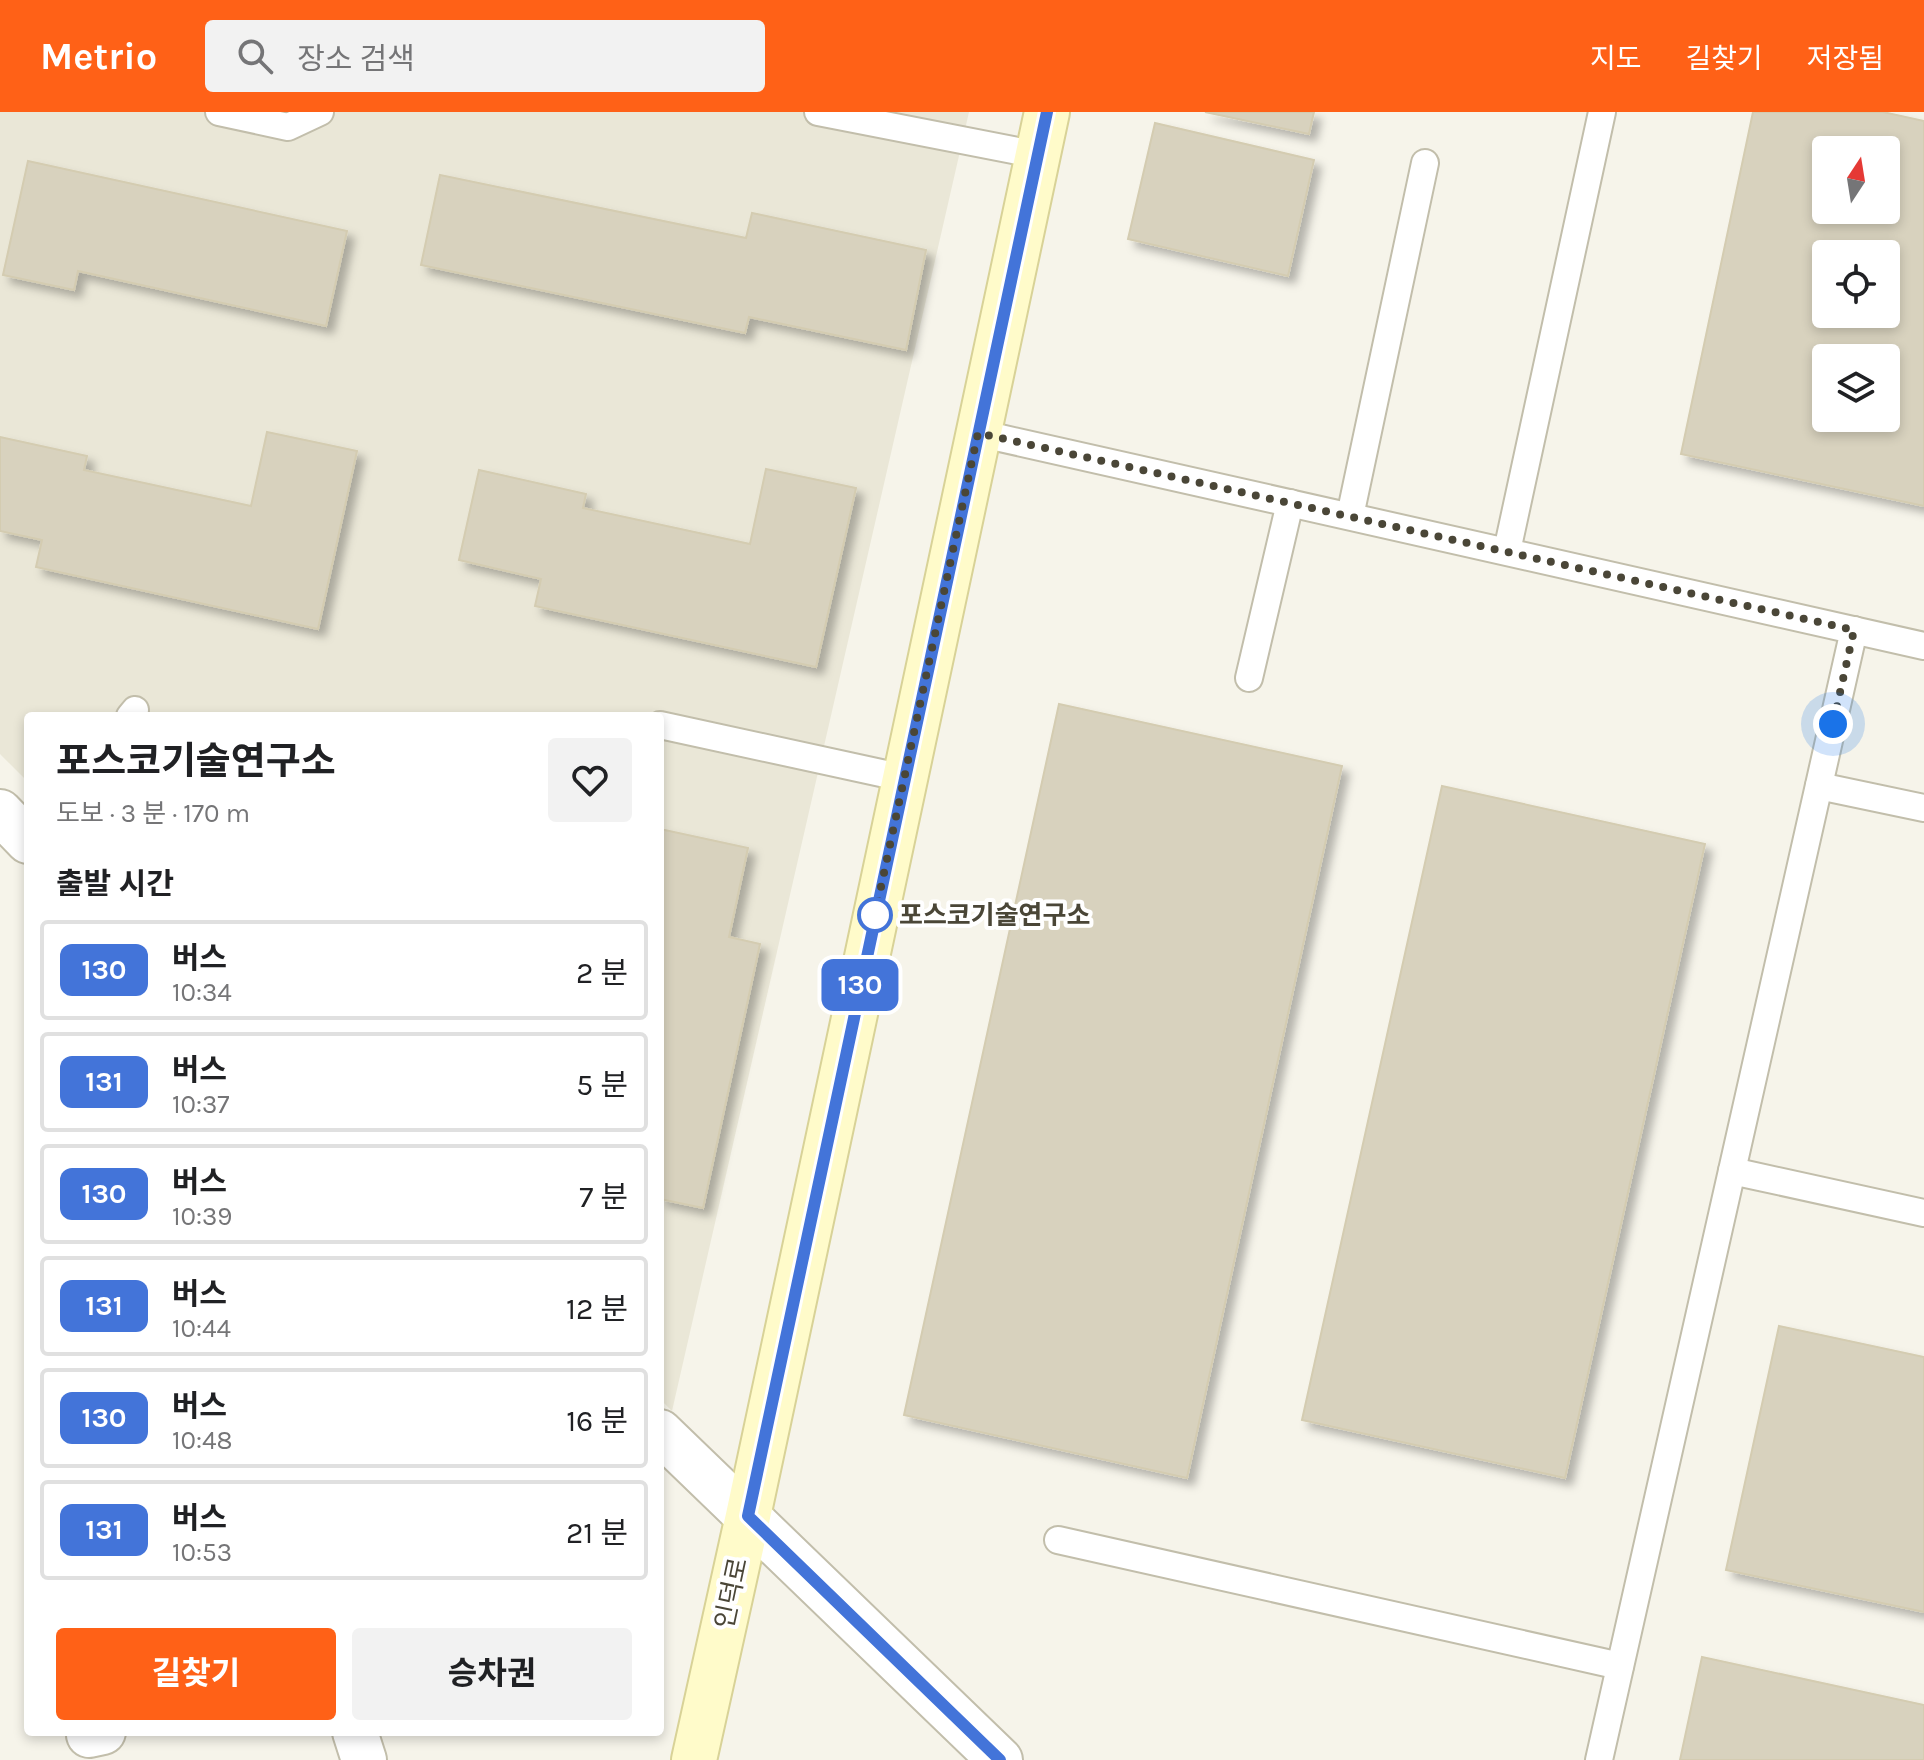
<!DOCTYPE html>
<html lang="ko">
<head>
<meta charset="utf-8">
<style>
  body { margin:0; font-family:Karla,"Noto Sans KR",sans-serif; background:#f2f2f2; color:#202124; height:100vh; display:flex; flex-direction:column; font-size:30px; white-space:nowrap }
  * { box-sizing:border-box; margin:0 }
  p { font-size:26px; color:#757577 }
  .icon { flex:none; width:44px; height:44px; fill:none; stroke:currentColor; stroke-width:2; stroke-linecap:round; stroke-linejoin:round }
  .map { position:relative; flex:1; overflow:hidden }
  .details { position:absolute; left:24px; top:600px; width:640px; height:1024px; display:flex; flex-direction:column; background:#fff; border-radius:8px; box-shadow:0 4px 12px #0003 }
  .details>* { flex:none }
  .badge { padding:0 16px; border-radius:12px; font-size:28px; line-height:52px }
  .needle { width:52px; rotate:12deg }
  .controls { position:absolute; left:1812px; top:24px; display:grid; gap:16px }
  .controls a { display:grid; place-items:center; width:88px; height:88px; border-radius:8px; background:#fff; box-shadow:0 4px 12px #0003; font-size:40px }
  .you { position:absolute; width:40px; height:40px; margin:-20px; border:6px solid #fff; border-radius:50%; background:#1a73e8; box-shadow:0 0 0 12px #1a73e833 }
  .map>.badge { position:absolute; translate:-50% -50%; box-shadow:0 0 0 4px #fff }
  h2 { padding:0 32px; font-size:30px; line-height:72px }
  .round { display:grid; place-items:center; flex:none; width:84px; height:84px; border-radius:8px; background:#f2f2f2 }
  .headline { display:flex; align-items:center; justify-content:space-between; height:136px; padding:0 32px }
  h1 { font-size:38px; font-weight:700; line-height:60px }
  .button { display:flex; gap:16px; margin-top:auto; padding:16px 32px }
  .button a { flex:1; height:92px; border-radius:8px; background:#ff6117; color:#fff; font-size:32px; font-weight:700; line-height:92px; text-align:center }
  .button a+a { background:#f2f2f2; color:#202124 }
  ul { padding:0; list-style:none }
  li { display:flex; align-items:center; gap:24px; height:100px; margin:0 16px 12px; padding:0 16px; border:4px solid #e0e0e0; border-radius:8px }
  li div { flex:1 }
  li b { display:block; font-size:30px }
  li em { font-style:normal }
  li .badge { min-width:88px; font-weight:700; text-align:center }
  header { display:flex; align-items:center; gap:48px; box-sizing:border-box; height:112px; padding:0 40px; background:#ff6117; color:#fff }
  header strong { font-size:38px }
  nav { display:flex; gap:44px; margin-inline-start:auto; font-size:28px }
  .search { width:560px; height:72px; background:#f2f2f2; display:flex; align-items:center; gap:20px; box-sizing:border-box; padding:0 28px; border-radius:8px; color:#757577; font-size:30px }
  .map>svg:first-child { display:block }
</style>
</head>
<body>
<header>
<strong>Metrio</strong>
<div class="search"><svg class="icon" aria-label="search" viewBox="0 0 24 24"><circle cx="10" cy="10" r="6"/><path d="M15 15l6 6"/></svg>장소 검색</div>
<nav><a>지도</a><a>길찾기</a><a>저장됨</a></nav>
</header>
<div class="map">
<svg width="1924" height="1648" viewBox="0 0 1924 1648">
  <defs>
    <filter id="shadow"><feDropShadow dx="7" dy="7" stdDeviation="4" flood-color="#0004"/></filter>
  </defs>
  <rect width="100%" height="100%" fill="#f6f4ea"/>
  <path fill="#eae7d7" d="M0,0H969L672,1299L660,1287V604H28V670L0,642Z"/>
  <g fill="#d8d2be" stroke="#d4ccb1" stroke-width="2" fill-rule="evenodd" filter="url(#shadow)">
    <path d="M1205,0H1314L1309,22Z"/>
    <path d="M1753,0H1883L1924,9V394L1681,342ZM1826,38H1886V98H1826ZM1826,142H1886V202H1826ZM1826,246H1886V306H1826Z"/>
    <path d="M1155,11L1314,48L1288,164L1128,127Z"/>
    <path d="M28,49L347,119L326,214L78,159L74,178L3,163Z"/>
    <path d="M440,63L746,126L752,101L926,138L906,238L749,205L745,221L421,153Z"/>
    <path d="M267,320L357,339L318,517L36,455L42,428L0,419V325L87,344L84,358L251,394Z"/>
    <path d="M766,357L856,376L816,555L535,494L541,467L459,448L479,358L586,382L583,396L750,432Z"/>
    <path d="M1059,592L1342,654L1187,1366L904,1303Z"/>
    <path d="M1442,674L1705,732L1565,1366L1302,1308Z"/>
    <path d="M660,717L748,736L729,825L760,832L703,1096L660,1087Z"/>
    <path d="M1779,1214L1924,1245V1500L1726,1458Z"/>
    <path d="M1702,1545L1924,1593V1648H1680Z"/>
  </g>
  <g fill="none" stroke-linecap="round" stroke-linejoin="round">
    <defs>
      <g id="lane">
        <path d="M219,0L288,15L320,0"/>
        <path d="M818,0L1038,43"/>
        <path d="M978,321L1924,534"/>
        <path d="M1350,404L1425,51"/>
        <path d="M1507,439L1602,0"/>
        <path d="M1249,566L1290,391"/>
        <path d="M130,604L135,598"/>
        <path d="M660,613L904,666"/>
        <path d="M1819,674L1924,696"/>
        <path d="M1732,1059L1924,1101"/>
        <path d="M1058,1428L1620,1554"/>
        <path d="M1599,1648L1854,518"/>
      </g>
      <g id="street">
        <path d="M0,700L28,729"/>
        <path d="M660,1320L1000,1648"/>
        <path d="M355,1620L364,1648"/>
        <path d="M89,1623L103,1620"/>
      </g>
      <path id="secondary" d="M694,1648L748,1404L1047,0"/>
    </defs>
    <use href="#lane" stroke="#c2beab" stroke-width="30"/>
    <use href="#street" stroke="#c2beab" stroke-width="48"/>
    <use href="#secondary" stroke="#d8d297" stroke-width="48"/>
    <use href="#lane" stroke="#fff" stroke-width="26"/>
    <use href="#street" stroke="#fff" stroke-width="44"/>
    <use href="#secondary" stroke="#fffbca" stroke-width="44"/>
  </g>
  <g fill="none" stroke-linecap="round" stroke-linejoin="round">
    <defs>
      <path id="line" d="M1000,1648L748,1404L1047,0"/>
    </defs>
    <use href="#line" stroke="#fff" stroke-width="18"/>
    <use href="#line" stroke="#4374d9" stroke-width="12"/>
    <path stroke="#4a4637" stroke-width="8" stroke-dasharray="0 14.4" d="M875,803L978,321L1854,518L1833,612"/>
  </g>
  <circle fill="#fff" stroke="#4374d9" stroke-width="4" cx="875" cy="803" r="16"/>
  <g text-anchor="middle" stroke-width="8" stroke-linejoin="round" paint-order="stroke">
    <g font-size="26" font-weight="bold" fill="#4a4637" stroke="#fff" text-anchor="start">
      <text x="899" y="812">포스코기술연구소</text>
    </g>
    <g font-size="26" fill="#4a4637" stroke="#fff">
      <text transform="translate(731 1481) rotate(-78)" y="9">인덕로</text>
    </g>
  </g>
</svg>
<div class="controls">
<a><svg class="needle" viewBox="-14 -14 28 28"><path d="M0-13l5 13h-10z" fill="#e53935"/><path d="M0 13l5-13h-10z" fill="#757577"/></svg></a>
<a><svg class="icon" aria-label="locate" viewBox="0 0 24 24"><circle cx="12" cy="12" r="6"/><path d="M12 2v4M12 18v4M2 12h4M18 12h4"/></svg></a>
<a><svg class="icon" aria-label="layers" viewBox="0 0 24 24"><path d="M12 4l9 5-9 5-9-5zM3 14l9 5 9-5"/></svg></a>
</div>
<div class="you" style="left:1833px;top:612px"></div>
<b class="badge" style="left:860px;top:873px;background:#4374d9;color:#fff">130</b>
<section class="details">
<div class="headline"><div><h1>포스코기술연구소</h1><p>도보 · 3 분 · 170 m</p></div><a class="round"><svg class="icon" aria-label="heart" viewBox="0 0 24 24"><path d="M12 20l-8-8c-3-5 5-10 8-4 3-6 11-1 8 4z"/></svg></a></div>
<h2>출발 시간</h2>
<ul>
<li><span class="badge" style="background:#4374d9;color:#fff">130</span><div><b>버스</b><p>10:34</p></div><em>2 분</em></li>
<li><span class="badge" style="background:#4374d9;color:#fff">131</span><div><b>버스</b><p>10:37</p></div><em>5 분</em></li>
<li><span class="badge" style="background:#4374d9;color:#fff">130</span><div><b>버스</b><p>10:39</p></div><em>7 분</em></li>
<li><span class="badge" style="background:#4374d9;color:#fff">131</span><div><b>버스</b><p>10:44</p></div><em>12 분</em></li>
<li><span class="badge" style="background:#4374d9;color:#fff">130</span><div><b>버스</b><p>10:48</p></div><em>16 분</em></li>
<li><span class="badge" style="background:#4374d9;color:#fff">131</span><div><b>버스</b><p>10:53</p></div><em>21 분</em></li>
</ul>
<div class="button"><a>길찾기</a><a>승차권</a></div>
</section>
</div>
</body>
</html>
